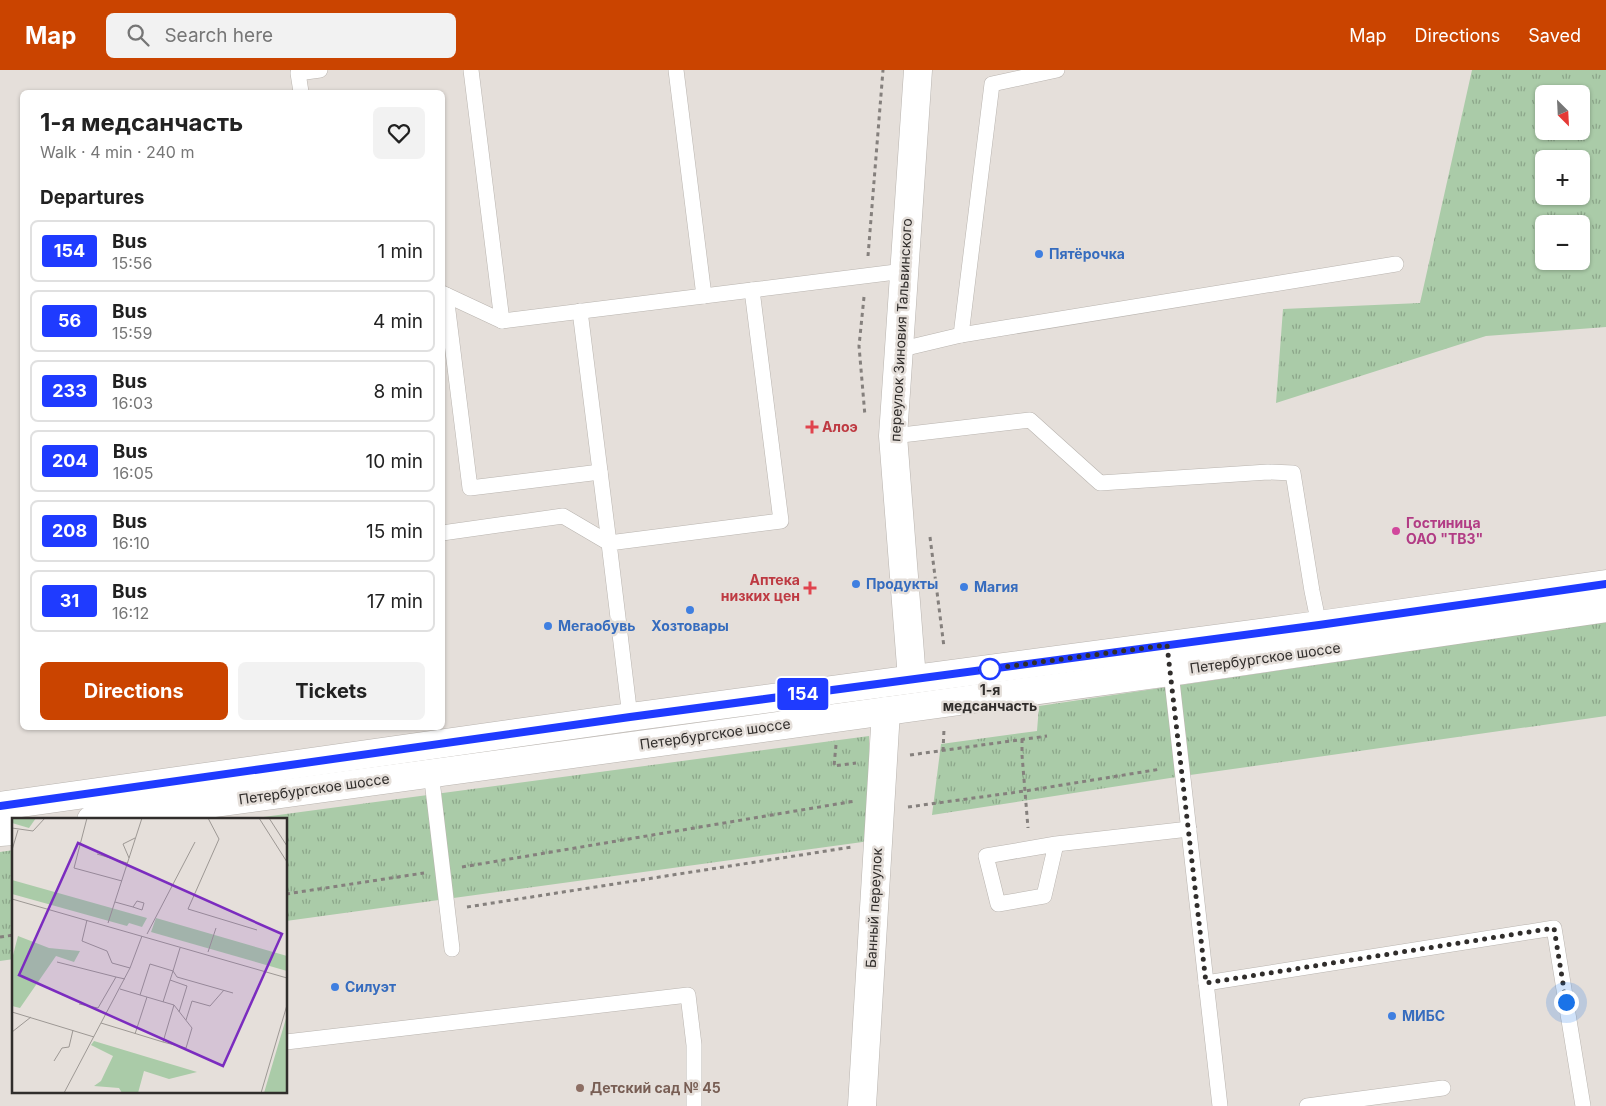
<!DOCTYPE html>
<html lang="en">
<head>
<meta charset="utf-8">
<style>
  body { margin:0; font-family:Inter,sans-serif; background:#f2f2f2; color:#222; height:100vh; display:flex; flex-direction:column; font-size:19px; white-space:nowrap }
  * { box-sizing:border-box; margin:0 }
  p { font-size:16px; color:#767676 }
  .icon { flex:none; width:28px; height:28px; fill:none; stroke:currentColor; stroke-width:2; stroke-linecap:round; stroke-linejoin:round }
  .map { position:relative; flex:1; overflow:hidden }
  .panel { position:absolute; left:20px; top:20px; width:425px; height:640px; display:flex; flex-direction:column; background:#fff; border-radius:8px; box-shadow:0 1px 4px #0004 }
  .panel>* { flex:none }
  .badge { padding:0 10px; border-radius:4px; font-size:18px; line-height:32px }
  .needle { width:32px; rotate:156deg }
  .controls { position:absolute; left:1535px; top:15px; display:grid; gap:10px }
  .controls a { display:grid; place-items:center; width:55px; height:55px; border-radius:8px; background:#fff; box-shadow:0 1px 4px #0004; font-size:25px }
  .you { position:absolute; width:25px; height:25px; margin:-12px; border:4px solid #fff; border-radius:50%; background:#1a73e8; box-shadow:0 0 0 8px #1a73e833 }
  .map>.badge { position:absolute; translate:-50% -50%; box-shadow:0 0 0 2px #fff }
  h2 { padding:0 20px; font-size:19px; line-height:45px }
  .round { display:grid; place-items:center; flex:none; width:52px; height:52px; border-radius:8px; background:#f2f2f2 }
  .headline { display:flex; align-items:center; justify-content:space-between; height:85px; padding:0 20px }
  h1 { font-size:24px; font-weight:700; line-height:38px }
  .button { display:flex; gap:10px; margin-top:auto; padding:10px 20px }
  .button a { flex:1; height:58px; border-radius:8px; background:#ca4400; color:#fff; font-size:20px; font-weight:700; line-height:58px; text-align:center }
  .button a+a { background:#f2f2f2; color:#222 }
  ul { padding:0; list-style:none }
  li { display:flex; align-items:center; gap:15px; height:62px; margin:0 10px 8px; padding:0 10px; border:2px solid #e0e0e0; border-radius:8px }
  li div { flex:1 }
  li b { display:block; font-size:19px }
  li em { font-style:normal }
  li .badge { min-width:55px; font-weight:700; text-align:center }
  header { display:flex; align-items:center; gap:30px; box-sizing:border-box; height:70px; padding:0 25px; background:#ca4400; color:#fff }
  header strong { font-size:24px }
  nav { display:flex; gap:28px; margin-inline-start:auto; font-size:18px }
  .search { width:350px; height:45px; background:#f2f2f2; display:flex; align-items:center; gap:12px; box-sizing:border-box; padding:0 18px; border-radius:8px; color:#767676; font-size:19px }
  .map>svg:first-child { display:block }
</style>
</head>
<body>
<header>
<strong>Map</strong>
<div class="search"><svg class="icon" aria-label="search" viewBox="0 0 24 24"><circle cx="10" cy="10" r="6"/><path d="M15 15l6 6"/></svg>Search here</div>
<nav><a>Map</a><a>Directions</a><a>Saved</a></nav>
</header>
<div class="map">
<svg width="1606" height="1036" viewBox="0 0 1606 1036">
  <defs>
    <pattern id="grass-tufts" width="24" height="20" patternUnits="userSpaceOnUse" patternTransform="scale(1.25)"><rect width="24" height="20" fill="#aacba8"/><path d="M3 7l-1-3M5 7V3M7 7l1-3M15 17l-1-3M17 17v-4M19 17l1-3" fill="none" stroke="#8ba589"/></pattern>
  </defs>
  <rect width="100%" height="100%" fill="#e5dfda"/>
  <g fill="url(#grass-tufts)" fill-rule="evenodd">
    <path d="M1472,0H1606V257L1486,266L1276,333L1283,239L1420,233ZM1544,24H1581V61H1544ZM1544,89H1581V126H1544ZM1544,154H1581V191H1544Z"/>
    <path d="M1606,552V646L1183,706L932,745L941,674L1037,661L1039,636Z"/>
    <path d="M869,666L870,771L286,851V750H241Z"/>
    <path d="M14,780V889L0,891V782Z"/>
  </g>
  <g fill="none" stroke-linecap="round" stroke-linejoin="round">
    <defs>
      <g id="lane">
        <path d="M471,0L502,251L752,220"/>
        <path d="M676,0L704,226"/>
        <path d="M301,22L298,3L320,0"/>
        <path d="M442,223L502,251"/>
        <path d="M446,225L470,418L600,402"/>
        <path d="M580,241L609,473"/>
        <path d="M961,265L1396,194"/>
        <path d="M898,280L961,265L992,14L1057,0"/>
        <path d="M893,366L1030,350L1100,413L1268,402L1293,403L1312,521L1319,555"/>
        <path d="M442,463L563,446L609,473"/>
        <path d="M1171,602L1220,1036"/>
        <path d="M630,647L609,473L781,451L752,220L904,201"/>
        <path d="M431,702L452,879"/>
        <path d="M1056,774L1044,826L998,834L986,786L1056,774L1189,759"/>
        <path d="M1206,913L1554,858L1583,1036"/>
        <path d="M286,972L688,925L694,975V1036"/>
        <path d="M1307,1036L1443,1018"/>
      </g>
      <g id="street">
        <path d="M912,609L893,366L918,0"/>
        <path d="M862,1036L886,641"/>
      </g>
      <g id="primary">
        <path d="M0,736L630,647L1319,555L1606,514"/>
        <path d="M91,750L1171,602L1606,538"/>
        <path d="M0,762L14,761"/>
      </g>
    </defs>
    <use href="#lane" stroke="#b9b4af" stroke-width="16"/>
    <use href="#street" stroke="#b9b4af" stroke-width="29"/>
    <use href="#primary" stroke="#b9b4af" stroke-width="29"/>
    <g stroke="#85807d" stroke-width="3" stroke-dasharray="4 4" stroke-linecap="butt">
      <path d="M868,186L883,0"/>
      <path d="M864,227L859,276L865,346"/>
      <path d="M930,467L944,577"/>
      <path d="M1022,669V685L1028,758"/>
      <path d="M836,675L834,696L856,693"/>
      <path d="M943,681L944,659"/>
      <path d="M910,685L1047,666"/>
      <path d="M908,737L1025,721L1161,699"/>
      <path d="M462,797L855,731"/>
      <path d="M286,824L424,803"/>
      <path d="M467,837L852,777"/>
      <path d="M0,867L14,865"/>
    </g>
    <use href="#lane" stroke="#fff" stroke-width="15"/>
    <use href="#street" stroke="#fff" stroke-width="28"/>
    <use href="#primary" stroke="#fff" stroke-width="28"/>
  </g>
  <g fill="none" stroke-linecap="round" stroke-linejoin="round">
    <defs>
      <path id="line" d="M0,736L630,647L1319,555L1606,514"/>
    </defs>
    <use href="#line" stroke="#fff" stroke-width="11"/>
    <use href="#line" stroke="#1f3bff" stroke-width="8"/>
    <path stroke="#302d2b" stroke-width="5" stroke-dasharray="0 9" d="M990,599L981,600L1167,575L1206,913L1554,858L1566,932"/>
  </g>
  <g fill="#3f7fe0" stroke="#e5dfda" stroke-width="2">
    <circle cx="1039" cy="184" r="5"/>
    <circle cx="856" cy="514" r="5"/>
    <circle cx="964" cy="517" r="5"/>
    <circle cx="690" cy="540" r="5"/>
    <circle cx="548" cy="556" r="5"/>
    <circle cx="335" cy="917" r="5"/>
    <circle cx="1392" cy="946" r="5"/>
  </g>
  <g fill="#e0444e" stroke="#e5dfda" stroke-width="2">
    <path d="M809.5 349.5h5v5h5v5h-5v5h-5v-5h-5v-5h5z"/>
    <path d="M807.5 510.5h5v5h5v5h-5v5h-5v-5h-5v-5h5z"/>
  </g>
  <circle fill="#d1479c" stroke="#e5dfda" stroke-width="2" cx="1396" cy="461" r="5"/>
  <circle fill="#fff" stroke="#1f3bff" stroke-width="2.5" cx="990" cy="599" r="10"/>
  <circle fill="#8d6e63" stroke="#e5dfda" stroke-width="2" cx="580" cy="1018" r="5"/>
  <g text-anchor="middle" stroke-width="5" stroke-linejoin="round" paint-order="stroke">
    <g font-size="14" font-weight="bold" fill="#366cbe" stroke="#e5dfda" text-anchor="start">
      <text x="1049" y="189">Пятёрочка</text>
      <text x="866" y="519">Продукты</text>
      <text x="974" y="522">Магия</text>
      <text x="558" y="561">Мегаобувь</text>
      <text x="690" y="561" text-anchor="middle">Хозтовары</text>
      <text x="345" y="922">Силуэт</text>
      <text x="1402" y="951">МИБС</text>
    </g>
    <g font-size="14" fill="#302d2b" stroke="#e5dfda">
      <text transform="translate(901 260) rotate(-87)" y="5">переулок Зиновия Тальвинского</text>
      <text transform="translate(1265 588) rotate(-8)" y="5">Петербургское шоссе</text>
      <text transform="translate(715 664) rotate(-8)" y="5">Петербургское шоссе</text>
      <text transform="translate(314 719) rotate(-8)" y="5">Петербургское шоссе</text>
      <text transform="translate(874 838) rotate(-87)" y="5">Банный переулок</text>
    </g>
    <g font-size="14" font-weight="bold" fill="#be3a42" stroke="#e5dfda" text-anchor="start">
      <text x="822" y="362">Алоэ</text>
      <text x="800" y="515" text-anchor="end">Аптека<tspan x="800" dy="16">низких цен</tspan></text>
    </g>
    <g font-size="14" font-weight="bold" fill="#b23c85" stroke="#e5dfda" text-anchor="start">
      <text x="1406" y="458">Гостиница<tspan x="1406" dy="16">ОАО "ТВЗ"</tspan></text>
    </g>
    <g font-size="14" font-weight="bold" fill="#302d2b" stroke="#e5dfda">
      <text x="990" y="625">1-я<tspan x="990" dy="16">медсанчасть</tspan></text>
    </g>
    <g font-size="14" font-weight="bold" fill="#785e54" stroke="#e5dfda" text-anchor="start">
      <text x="590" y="1023">Детский сад № 45</text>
    </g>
  </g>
  <g transform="translate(12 748)">
    <rect width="275" height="275" fill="#e5dfda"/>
    <path d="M0,62L135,100L130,109L117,105L115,108L0,76ZM144,100L275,138V153L139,114ZM6,118L37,130L68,133L62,144L44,138L8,190L0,188V141ZM275,197V275H252ZM82,223L185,254L157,261L132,253L126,275H110L107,270L82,268L89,263L101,238L79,227Z" fill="#aacba8"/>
    <path d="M0,0H24L17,10L0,5Z" fill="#aacba8"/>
    <path fill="none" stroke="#9d9894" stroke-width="1" d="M75,0L62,50L110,63M196,0L207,21L176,91L245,112M247,0L275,44M257,0L275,28M0,10L21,13L33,0M0,32L6,12M85,36L115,45M117,40L111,26L123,20M0,81L275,160M103,84L121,89L130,92L132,85L125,83L121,89M75,102L70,123L95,133L100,145L118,150M96,105L130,0M135,116L183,24M196,134L204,110M45,144L104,159M161,153L165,159L221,175M158,162L175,168L167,194M108,171L128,177L138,146L161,153L168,130M151,184L161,153M67,186L86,190L104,159L113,161M0,194L82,219M174,202L180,183L198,188L212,172M89,205L151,224L162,187L128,177M0,214L19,199M123,216L135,179M151,224L174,230L180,210L162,187M42,243L50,230L57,229L61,212M52,275L118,150L130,118M249,275L275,187"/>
    <path fill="#7b2cbf" fill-opacity="0.15" stroke="#7b2cbf" stroke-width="2.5" d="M66,25L270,116L211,248L7,157Z"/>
    <rect width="275" height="275" fill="none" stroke="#302d2b" stroke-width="2.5"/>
  </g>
</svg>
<div class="controls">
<a><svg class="needle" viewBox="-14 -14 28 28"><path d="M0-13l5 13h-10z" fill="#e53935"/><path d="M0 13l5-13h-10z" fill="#767676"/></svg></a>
<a>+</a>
<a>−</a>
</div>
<div class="you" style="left:1566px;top:932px"></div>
<b class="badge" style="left:803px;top:624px;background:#1f3bff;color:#fff">154</b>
<section class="panel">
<div class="headline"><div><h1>1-я медсанчасть</h1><p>Walk · 4 min · 240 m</p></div><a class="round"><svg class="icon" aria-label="heart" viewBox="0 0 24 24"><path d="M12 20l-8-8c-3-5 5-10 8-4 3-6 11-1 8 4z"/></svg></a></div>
<h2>Departures</h2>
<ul>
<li><span class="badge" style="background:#1f3bff;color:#fff">154</span><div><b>Bus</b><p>15:56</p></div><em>1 min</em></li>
<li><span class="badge" style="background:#1f3bff;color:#fff">56</span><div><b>Bus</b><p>15:59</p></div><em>4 min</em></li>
<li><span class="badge" style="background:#1f3bff;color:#fff">233</span><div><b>Bus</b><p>16:03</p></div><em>8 min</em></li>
<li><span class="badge" style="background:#1f3bff;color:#fff">204</span><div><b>Bus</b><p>16:05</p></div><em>10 min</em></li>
<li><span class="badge" style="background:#1f3bff;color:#fff">208</span><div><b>Bus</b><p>16:10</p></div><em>15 min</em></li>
<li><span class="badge" style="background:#1f3bff;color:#fff">31</span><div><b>Bus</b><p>16:12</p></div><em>17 min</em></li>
</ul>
<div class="button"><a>Directions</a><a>Tickets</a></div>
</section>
</div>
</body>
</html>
